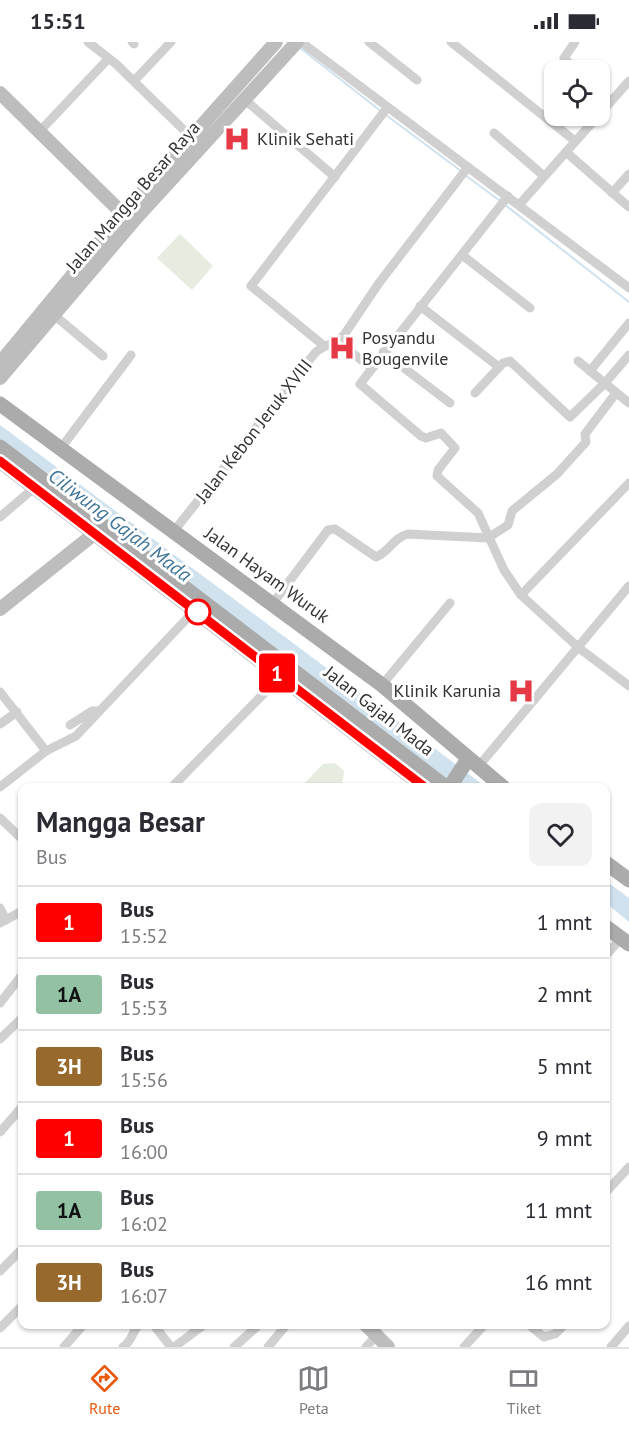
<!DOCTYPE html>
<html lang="id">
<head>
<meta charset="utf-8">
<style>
  body { margin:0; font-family:"PT Sans",sans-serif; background:#f2f2f3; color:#2b2b33; height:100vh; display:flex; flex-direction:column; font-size:22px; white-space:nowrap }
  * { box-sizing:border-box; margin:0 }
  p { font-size:20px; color:#7c7c81 }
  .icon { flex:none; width:33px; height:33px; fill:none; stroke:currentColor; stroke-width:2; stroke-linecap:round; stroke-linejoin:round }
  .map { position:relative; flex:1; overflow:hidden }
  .side { position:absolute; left:18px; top:741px; width:592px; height:546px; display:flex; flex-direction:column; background:#fff; border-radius:12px; box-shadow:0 2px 4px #0004 }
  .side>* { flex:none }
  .badge { padding:0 12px; border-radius:4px; font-size:21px; line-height:39px }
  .buttons { position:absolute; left:544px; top:18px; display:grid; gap:12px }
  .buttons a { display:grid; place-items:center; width:66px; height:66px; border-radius:12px; background:#fff; box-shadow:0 2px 4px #0004; font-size:30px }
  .map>.badge { position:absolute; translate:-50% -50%; box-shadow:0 0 0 3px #fff }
  .round { display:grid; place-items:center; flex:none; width:63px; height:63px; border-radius:12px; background:#f2f2f3 }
  .headline { display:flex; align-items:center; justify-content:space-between; height:102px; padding:0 18px }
  h1 { font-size:28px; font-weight:600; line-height:45px }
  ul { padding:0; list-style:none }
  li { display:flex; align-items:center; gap:18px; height:72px; padding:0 18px; border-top:2px solid #e1e1e2 }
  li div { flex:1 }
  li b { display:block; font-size:22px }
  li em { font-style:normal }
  li .badge { min-width:66px; font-weight:700; text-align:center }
  .status { display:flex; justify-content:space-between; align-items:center; height:42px; padding:0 30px; background:#fff; direction:ltr }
  .status svg { height:16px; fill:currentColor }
  .dock { display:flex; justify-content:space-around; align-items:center; height:84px; border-top:2px solid #e1e1e2; background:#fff; font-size:16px; color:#7c7c81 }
  .dock a { display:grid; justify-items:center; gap:3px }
  .dock .active { color:#ea580c }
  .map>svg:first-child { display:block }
</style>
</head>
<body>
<div class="status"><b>15:51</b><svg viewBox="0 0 49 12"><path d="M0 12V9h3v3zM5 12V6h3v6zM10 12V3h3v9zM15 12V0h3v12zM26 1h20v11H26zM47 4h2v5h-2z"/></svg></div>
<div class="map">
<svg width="629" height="1305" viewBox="0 0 629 1305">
  <rect width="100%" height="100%" fill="#fff"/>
  <g fill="#e6ecdf">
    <path d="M180,192L213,224L192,248L157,216Z"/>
    <path d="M335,721L344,729L342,745H301L323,722Z"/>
  </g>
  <g fill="#cfe2ee">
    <path d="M0,383L438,709L486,745H458L0,403Z"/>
    <path d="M606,839L629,856V880L606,861Z"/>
  </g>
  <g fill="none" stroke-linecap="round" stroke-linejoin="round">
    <g stroke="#cfe2ee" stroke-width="2">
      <path d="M299,5L382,70"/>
      <path d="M386,73L461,129"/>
      <path d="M465,133L499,158"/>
      <path d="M504,162L629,260"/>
    </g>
    <g stroke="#d0d0d0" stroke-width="9">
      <path d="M88,0L116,22L190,94"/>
      <path d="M132,0L134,2"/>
      <path d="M301,0L629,246"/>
      <path d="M369,0L417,38"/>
      <path d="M451,0L575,99"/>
      <path d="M575,0L564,16L576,28"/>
      <path d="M134,39L171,0"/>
      <path d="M600,49L611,59"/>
      <path d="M244,57L335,135"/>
      <path d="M600,72L629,39"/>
      <path d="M39,90L108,17"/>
      <path d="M494,91L544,134"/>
      <path d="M566,110L629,165"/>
      <path d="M612,151L629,132"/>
      <path d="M508,154L360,342L421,394L426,396L441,391L455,406L438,428L437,434L478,471L504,528L521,553L579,606L629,644"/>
      <path d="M519,163L598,74"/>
      <path d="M462,213L530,266"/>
      <path d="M420,264L499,325"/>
      <path d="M54,273L103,314"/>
      <path d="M337,300L371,325"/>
      <path d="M323,303L251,244L387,66"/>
      <path d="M383,310L450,361"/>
      <path d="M578,319L629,361"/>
      <path d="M590,329L629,281"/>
      <path d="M475,351L503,321L510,319L570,375L605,341L629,313"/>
      <path d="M61,406L131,313"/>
      <path d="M0,475L34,446"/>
      <path d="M174,489L315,311C324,302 335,303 344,293L379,241L468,125"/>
      <path d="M488,496L508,483L512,469L557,432L586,400L585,392L616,351"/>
      <path d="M521,553L629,441"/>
      <path d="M273,561L328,488L335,487L376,515C390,509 393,496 408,492L488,496"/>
      <path d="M382,643L450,561"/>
      <path d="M0,650L46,709"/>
      <path d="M0,682L17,670"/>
      <path d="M70,683L92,669H99"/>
      <path d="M478,725L629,544"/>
      <path d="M0,745L46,709L76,694L195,568"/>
      <path d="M171,746L281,634"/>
      <path d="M0,776L22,797"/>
      <path d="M0,866L6,878"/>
      <path d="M0,881L22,869"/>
      <path d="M606,913L617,901"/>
      <path d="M0,961L22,933"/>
      <path d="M0,997L22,976"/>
      <path d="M0,1090L22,1065"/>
      <path d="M606,1150L629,1125"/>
      <path d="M0,1229L19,1210L22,1212"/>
      <path d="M153,1282L171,1305"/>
      <path d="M528,1282L544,1295L555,1292L565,1282"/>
      <path d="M0,1286L22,1264"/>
      <path d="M64,1305L84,1282"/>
      <path d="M123,1305C132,1300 132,1290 139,1282"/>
      <path d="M174,1305L205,1282"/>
      <path d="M234,1305L260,1282"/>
      <path d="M268,1305L287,1282"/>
      <path d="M366,1305L376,1294"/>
      <path d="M464,1305L485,1282"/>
      <path d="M611,1305L629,1284"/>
    </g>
    <g stroke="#bdbdbd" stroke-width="14">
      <path d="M0,51L123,172"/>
      <path d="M0,321L123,172L276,0"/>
      <path d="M0,336L137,175L297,0"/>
      <path d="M0,567L94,492"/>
      <path d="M365,1282L388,1305"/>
    </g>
    <g stroke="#ababab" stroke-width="15">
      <path d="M0,362L382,643L504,746"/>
      <path d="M0,405L447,746"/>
      <path d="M0,419L426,746"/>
      <path d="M449,746L468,717"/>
      <path d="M606,821L629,838"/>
      <path d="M606,885L629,902"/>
    </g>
  </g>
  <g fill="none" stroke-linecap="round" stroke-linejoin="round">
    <defs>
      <path id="line" d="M0,419L426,746"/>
    </defs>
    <use href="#line" stroke="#fff" stroke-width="14"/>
    <use href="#line" stroke="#f00" stroke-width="9"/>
  </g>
  <defs>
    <symbol id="hospital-bare" viewBox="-9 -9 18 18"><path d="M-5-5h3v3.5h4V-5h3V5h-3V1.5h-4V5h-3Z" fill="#e63946" stroke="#fff" stroke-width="2.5" paint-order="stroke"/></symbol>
  </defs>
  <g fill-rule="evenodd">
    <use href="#hospital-bare" x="218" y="78" width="38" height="38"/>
    <use href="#hospital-bare" x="323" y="287" width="38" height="38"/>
    <use href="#hospital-bare" x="502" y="630" width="38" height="38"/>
  </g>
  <circle fill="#fff" stroke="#f00" stroke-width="3" cx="198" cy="570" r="12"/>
  <g text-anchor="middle" stroke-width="6" stroke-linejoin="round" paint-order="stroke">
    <g font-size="18" fill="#333" stroke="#fff" text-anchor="start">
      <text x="257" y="103">Klinik Sehati</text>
      <text x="362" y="302">Posyandu<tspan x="362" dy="21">Bougenvile</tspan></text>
      <text x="501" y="655" text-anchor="end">Klinik Karunia</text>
    </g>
    <g font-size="18" fill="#333" stroke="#fff">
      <text transform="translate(133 155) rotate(-49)" y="6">Jalan Mangga Besar Raya</text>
      <text transform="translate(254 389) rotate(-52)" y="6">Jalan Kebon Jeruk XVIII</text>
      <text transform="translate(267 533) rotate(36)" y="6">Jalan Hayam Wuruk</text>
      <text transform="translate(379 669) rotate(38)" y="6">Jalan Gajah Mada</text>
    </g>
    <g font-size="20" font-style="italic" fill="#3f7597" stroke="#fff">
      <text transform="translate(120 483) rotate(37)" y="7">Ciliwung Gajah Mada</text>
    </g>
  </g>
</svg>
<div class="buttons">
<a><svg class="icon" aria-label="locate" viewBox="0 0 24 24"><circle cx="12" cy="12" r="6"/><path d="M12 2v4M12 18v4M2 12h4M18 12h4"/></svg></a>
</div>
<b class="badge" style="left:277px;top:631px;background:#f00;color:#fff">1</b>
<section class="side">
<div class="headline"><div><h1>Mangga Besar</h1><p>Bus</p></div><a class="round"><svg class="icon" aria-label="heart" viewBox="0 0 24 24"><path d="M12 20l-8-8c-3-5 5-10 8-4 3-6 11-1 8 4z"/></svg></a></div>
<ul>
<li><span class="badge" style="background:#f00;color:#fff">1</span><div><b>Bus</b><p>15:52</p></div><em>1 mnt</em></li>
<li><span class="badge" style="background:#93c1a4;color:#111">1A</span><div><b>Bus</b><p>15:53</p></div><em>2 mnt</em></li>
<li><span class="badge" style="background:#97692d;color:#fff">3H</span><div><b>Bus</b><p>15:56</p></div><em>5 mnt</em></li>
<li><span class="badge" style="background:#f00;color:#fff">1</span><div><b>Bus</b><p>16:00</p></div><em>9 mnt</em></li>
<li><span class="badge" style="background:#93c1a4;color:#111">1A</span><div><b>Bus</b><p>16:02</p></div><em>11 mnt</em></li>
<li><span class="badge" style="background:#97692d;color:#fff">3H</span><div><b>Bus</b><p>16:07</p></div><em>16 mnt</em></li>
</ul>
</section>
</div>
<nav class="dock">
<a class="active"><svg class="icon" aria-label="directions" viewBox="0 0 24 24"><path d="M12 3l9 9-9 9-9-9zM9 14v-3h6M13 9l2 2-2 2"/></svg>Rute</a>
<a><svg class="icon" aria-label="map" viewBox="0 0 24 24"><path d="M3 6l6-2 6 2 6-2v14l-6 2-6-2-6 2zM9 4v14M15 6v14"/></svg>Peta</a>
<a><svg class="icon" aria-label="tickets" viewBox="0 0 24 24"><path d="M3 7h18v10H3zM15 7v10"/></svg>Tiket</a>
</nav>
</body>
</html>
